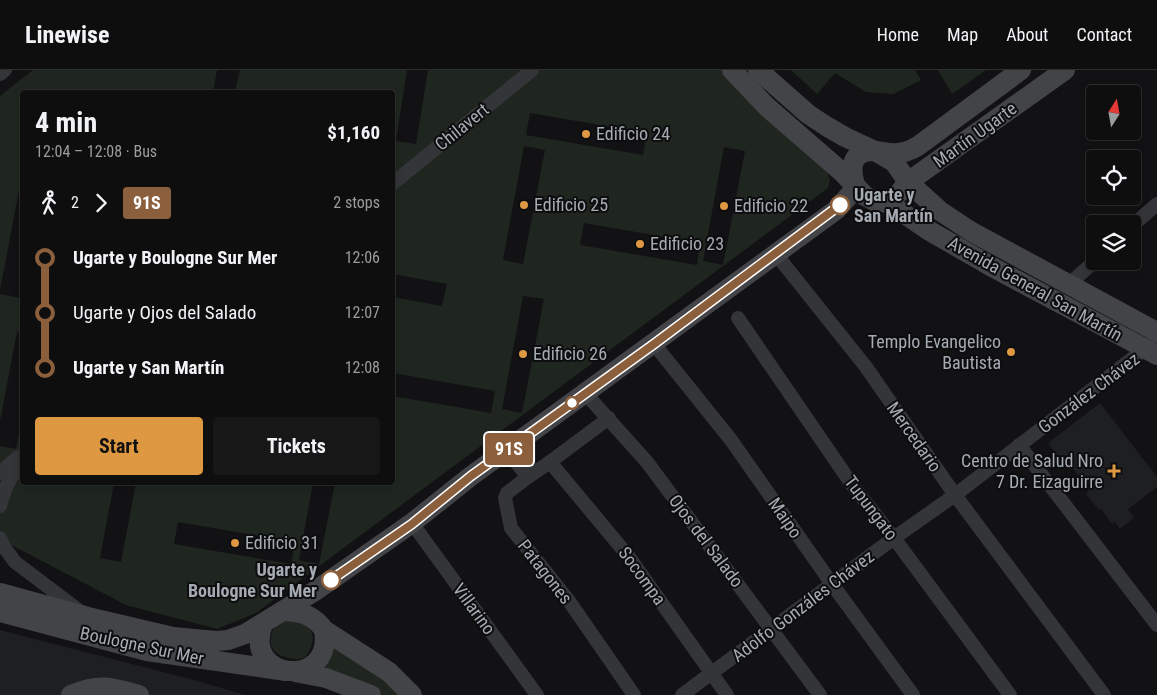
<!DOCTYPE html>
<html lang="en">
<head>
<meta charset="utf-8">
<style>
  body { margin:0; font-family:"Roboto Condensed",sans-serif; background:#171718; color:#f1f3f6; height:100vh; display:flex; flex-direction:column; font-size:19px; white-space:nowrap }
  * { box-sizing:border-box; margin:0 }
  p { font-size:16px; color:#9b9c9e }
  .icon { flex:none; width:28px; height:28px; fill:none; stroke:currentColor; stroke-width:2; stroke-linecap:round; stroke-linejoin:round }
  .map { position:relative; flex:1; overflow:hidden }
  .panel { position:absolute; left:20px; top:20px; width:375px; height:395px; display:flex; flex-direction:column; background:#0e0e0f; border-radius:5px; box-shadow:0 2px 8px #0003,0 0 0 1px #2e2e2f }
  .panel>* { flex:none }
  .badge { padding:0 10px; border-radius:4px; font-size:18px; line-height:32px }
  .needle { width:32px; rotate:11deg }
  .tools { position:absolute; left:1086px; top:15px; display:grid; gap:10px }
  .tools a { display:grid; place-items:center; width:55px; height:55px; border-radius:5px; background:#0e0e0f; box-shadow:0 2px 8px #0003,0 0 0 1px #2e2e2f; font-size:25px }
  .map>.badge { position:absolute; translate:-50% -50%; box-shadow:0 0 0 2px #fff }
  .legs { display:flex; align-items:center; gap:8px; height:55px; padding:0 15px; font-size:16px }
  .legs p { margin-inline-start:auto }
  .headline { display:flex; align-items:center; justify-content:space-between; height:85px; padding:0 15px }
  h1 { font-size:28px; font-weight:700; line-height:38px }
  .primary-button { display:flex; gap:10px; margin-top:auto; padding:10px 15px }
  .primary-button a { flex:1; height:58px; border-radius:5px; background:#dd9841; color:#111; font-size:20px; font-weight:700; line-height:58px; text-align:center }
  .primary-button a+a { background:#171718; color:#f1f3f6 }
  ul { padding:0 15px; list-style:none }
  li { display:flex; align-items:center; gap:18px; height:55px; font-size:19px }
  li i { display:grid; place-items:center; width:8px; height:100%; margin:0 6px; background:currentColor }
  li i::after { content:''; width:12px; height:12px; margin:-6px; border:4px solid; border-radius:50%; background:#0e0e0f }
  li p { margin-inline-start:auto }
  li:first-child i { background:linear-gradient(#0000 50%,currentColor 0) }
  li:last-child i { background:linear-gradient(currentColor 50%,#0000 0) }
  header { display:flex; align-items:center; gap:30px; box-sizing:border-box; height:70px; padding:0 25px; background:#0e0e0f; border-bottom:1px solid #2e2e2f }
  header strong { font-size:24px }
  nav { display:flex; gap:28px; margin-inline-start:auto; font-size:18px }
  .map>svg:first-child { display:block }
</style>
</head>
<body>
<header>
<strong>Linewise</strong>
<nav><a>Home</a><a>Map</a><a>About</a><a>Contact</a></nav>
</header>
<div class="map">
<svg width="1157" height="625" viewBox="0 0 1157 625">
  <rect width="100%" height="100%" fill="#121214"/>
  <g fill="#1e1f20">
    <path d="M1100,333L1157,407V417L1128,439L1134,448L1120,459L1115,452L1112,454L1101,439L1099,440L1086,424L1089,420L1069,393L1065,395L1048,373Z"/>
    <path d="M0,560L194,610L246,625H0Z"/>
  </g>
  <g fill="#1f261f" fill-rule="evenodd">
    <path d="M33,0H217L213,22H22V110H21L0,220V26Z"/>
    <path d="M240,0H407L396,71L416,74L428,0H722L826,100L830,110L828,118L256,543L217,559L126,535L0,469V376L16,379L22,346V412L114,413L100,488L121,492L136,413H313L299,490L319,494L335,413L392,412L393,326L491,343L495,321L393,303V227L442,236L447,214L393,204L392,22H235ZM530,43L647,63L643,85L526,65ZM524,76L545,80L523,194L503,190ZM724,77L745,81L723,195L703,191ZM584,153L700,173L697,195L580,175ZM523,226L544,229L522,343L502,339ZM178,452L295,472L291,494L174,474Z"/>
    <path d="M791,0H915L921,10L893,24L866,22L835,3L817,24Z"/>
    <path d="M938,0H986L952,24Z"/>
    <path d="M22,215V262H17L0,351V224L20,228Z"/>
    <path d="M288,550C303,554 318,557 311,577C310,580 308,584 305,587C297,592 277,587 273,579C268,572 272,555 280,552C283,551 285,551 288,550Z"/>
    <path d="M332,573L405,625H383L367,615L323,602Z"/>
  </g>
  <g fill="none" stroke-linecap="round" stroke-linejoin="round">
    <g stroke="#343538" stroke-width="14">
      <path d="M0,4L5,0"/>
      <path d="M392,114L532,0"/>
      <path d="M1132,156L1157,134"/>
      <path d="M775,183L866,297L955,425L1104,625"/>
      <path d="M1068,215L1095,191"/>
      <path d="M738,248L855,419L894,468L1010,625"/>
      <path d="M654,274L731,370L832,514L913,625"/>
      <path d="M585,323L647,392L820,625"/>
      <path d="M1019,375L1157,555"/>
      <path d="M507,381L528,407L507,423L505,428L511,458L569,531L634,625"/>
      <path d="M550,392L629,487L727,625"/>
      <path d="M0,403L18,387"/>
      <path d="M528,407L550,392L609,348"/>
      <path d="M0,436L6,417L22,388"/>
      <path d="M412,453L537,625"/>
      <path d="M0,468L4,477L15,492L81,542"/>
      <path d="M682,625L894,468L955,425L1151,274"/>
    </g>
    <g stroke="#424448" stroke-width="20">
      <path d="M732,0L766,36L843,103L865,126L878,133L887,132L928,160L994,198L1157,285"/>
      <path d="M758,0L808,44L826,56L845,67L875,81L894,92L908,112L940,141L972,162L1157,262"/>
      <path d="M856,118C850,99 849,81 875,81C880,81 885,83 891,83C900,84 910,81 918,76L1021,0"/>
      <path d="M900,122L908,112L1065,0"/>
      <path d="M0,523L88,547L173,567L216,571L228,570L245,564L315,521L412,453L471,406L836,140L856,118"/>
      <path d="M0,542L147,581L286,601"/>
      <path d="M263,554C241,611 334,620 324,560C315,546 299,541 283,541"/>
      <path d="M324,560L389,602L412,625"/>
      <path d="M295,602L326,608L371,625"/>
      <path d="M71,625C99,613 111,617 139,625"/>
    </g>
  </g>
  <g fill="none" stroke-linecap="round" stroke-linejoin="round">
    <defs>
      <path id="line-1" d="M331,510L412,454L471,406L654,274L840,135"/>
    </defs>
    <use href="#line-1" stroke="#fff" stroke-width="11"/>
    <use href="#line-1" stroke="#8b5e3c" stroke-width="8"/>
  </g>
  <g fill="#dd9841" stroke="#0d0d0f" stroke-width="2">
    <circle cx="586" cy="64" r="5"/>
    <circle cx="524" cy="135" r="5"/>
    <circle cx="724" cy="136" r="5"/>
    <circle cx="640" cy="174" r="5"/>
    <circle cx="1011" cy="282" r="5"/>
    <circle cx="523" cy="284" r="5"/>
    <path d="M1111.5 393.5h5v5h5v5h-5v5h-5v-5h-5v-5h5z"/>
    <circle cx="235" cy="473" r="5"/>
  </g>
  <g fill="#fff" stroke="#8b5e3c" stroke-width="2.5">
    <circle cx="840" cy="135" r="9"/>
    <circle cx="572" cy="333" r="6"/>
    <circle cx="331" cy="510" r="9"/>
  </g>
  <g text-anchor="middle" stroke-width="4" stroke-linejoin="round" paint-order="stroke">
    <g font-size="18" fill="#a5abb3" stroke="#0d0d0f">
      <text transform="translate(462 57) rotate(-39)" y="6">Chilavert</text>
      <text transform="translate(975 65) rotate(-36)" y="6">Martín Ugarte</text>
      <text transform="translate(1035 219) rotate(29)" y="6">Avenida General San Martín</text>
      <text transform="translate(1089 323) rotate(-37)" y="6">González Chávez</text>
      <text transform="translate(914 367) rotate(55)" y="6">Mercedario</text>
      <text transform="translate(871 438) rotate(53)" y="6">Tupungato</text>
      <text transform="translate(785 448) rotate(55)" y="6">Maipo</text>
      <text transform="translate(706 471) rotate(53)" y="6">Ojos del Salado</text>
      <text transform="translate(545 502) rotate(52)" y="6">Patagones</text>
      <text transform="translate(642 506) rotate(54)" y="6">Socompa</text>
      <text transform="translate(803 536) rotate(-37)" y="6">Adolfo Gonzáles Chávez</text>
      <text transform="translate(474 539) rotate(54)" y="6">Villarino</text>
      <text transform="translate(142 576) rotate(12)" y="6">Boulogne Sur Mer</text>
    </g>
    <g font-size="18" fill="#a5abb3" stroke="#0d0d0f" text-anchor="start">
      <text x="596" y="70">Edificio 24</text>
      <text x="534" y="141">Edificio 25</text>
      <text x="734" y="142">Edificio 22</text>
      <text x="650" y="180">Edificio 23</text>
      <text x="1001" y="278" text-anchor="end">Templo Evangelico<tspan x="1001" dy="21">Bautista</tspan></text>
      <text x="533" y="290">Edificio 26</text>
      <text x="1103" y="397" text-anchor="end">Centro de Salud Nro<tspan x="1103" dy="21">7 Dr. Eizaguirre</tspan></text>
      <text x="245" y="479">Edificio 31</text>
    </g>
    <g font-size="18" font-weight="bold" fill="#a5abb3" stroke="#0d0d0f" text-anchor="start">
      <text x="854" y="131">Ugarte y<tspan x="854" dy="21">San Martín</tspan></text>
      <text x="317" y="506" text-anchor="end">Ugarte y<tspan x="317" dy="21">Boulogne Sur Mer</tspan></text>
    </g>
  </g>
</svg>
<div class="tools">
<a><svg class="needle" viewBox="-14 -14 28 28"><path d="M0-13l5 13h-10z" fill="#e53935"/><path d="M0 13l5-13h-10z" fill="#9b9c9e"/></svg></a>
<a><svg class="icon" aria-label="locate" viewBox="0 0 24 24"><circle cx="12" cy="12" r="6"/><path d="M12 2v4M12 18v4M2 12h4M18 12h4"/></svg></a>
<a><svg class="icon" aria-label="layers" viewBox="0 0 24 24"><path d="M12 4l9 5-9 5-9-5zM3 14l9 5 9-5"/></svg></a>
</div>
<b class="badge" style="left:509px;top:379px;background:#8b5e3c;color:#fff">91S</b>
<section class="panel">
<div class="headline"><div><h1>4 min</h1><p>12:04 – 12:08 · Bus</p></div><b>$1,160</b></div>
<div class="legs"><svg class="icon" aria-label="walk" viewBox="0 0 24 24"><circle cx="13" cy="4" r="2"/><path d="M13 8l-2 6 4 7M11 14l-3 7M7 12l3-4h3l4 4"/></svg>2<svg class="icon" aria-label="forward" viewBox="0 0 24 24"><path d="M9 5l7 7-7 7"/></svg><b class="badge" style="background:#8b5e3c;color:#fff">91S</b><p>2 stops</p></div>
<ul>
<li><i style="color:#8b5e3c"></i><b>Ugarte y Boulogne Sur Mer</b><p>12:06</p></li>
<li><i style="color:#8b5e3c"></i><span>Ugarte y Ojos del Salado</span><p>12:07</p></li>
<li><i style="color:#8b5e3c"></i><b>Ugarte y San Martín</b><p>12:08</p></li>
</ul>
<div class="primary-button"><a>Start</a><a>Tickets</a></div>
</section>
</div>
</body>
</html>
